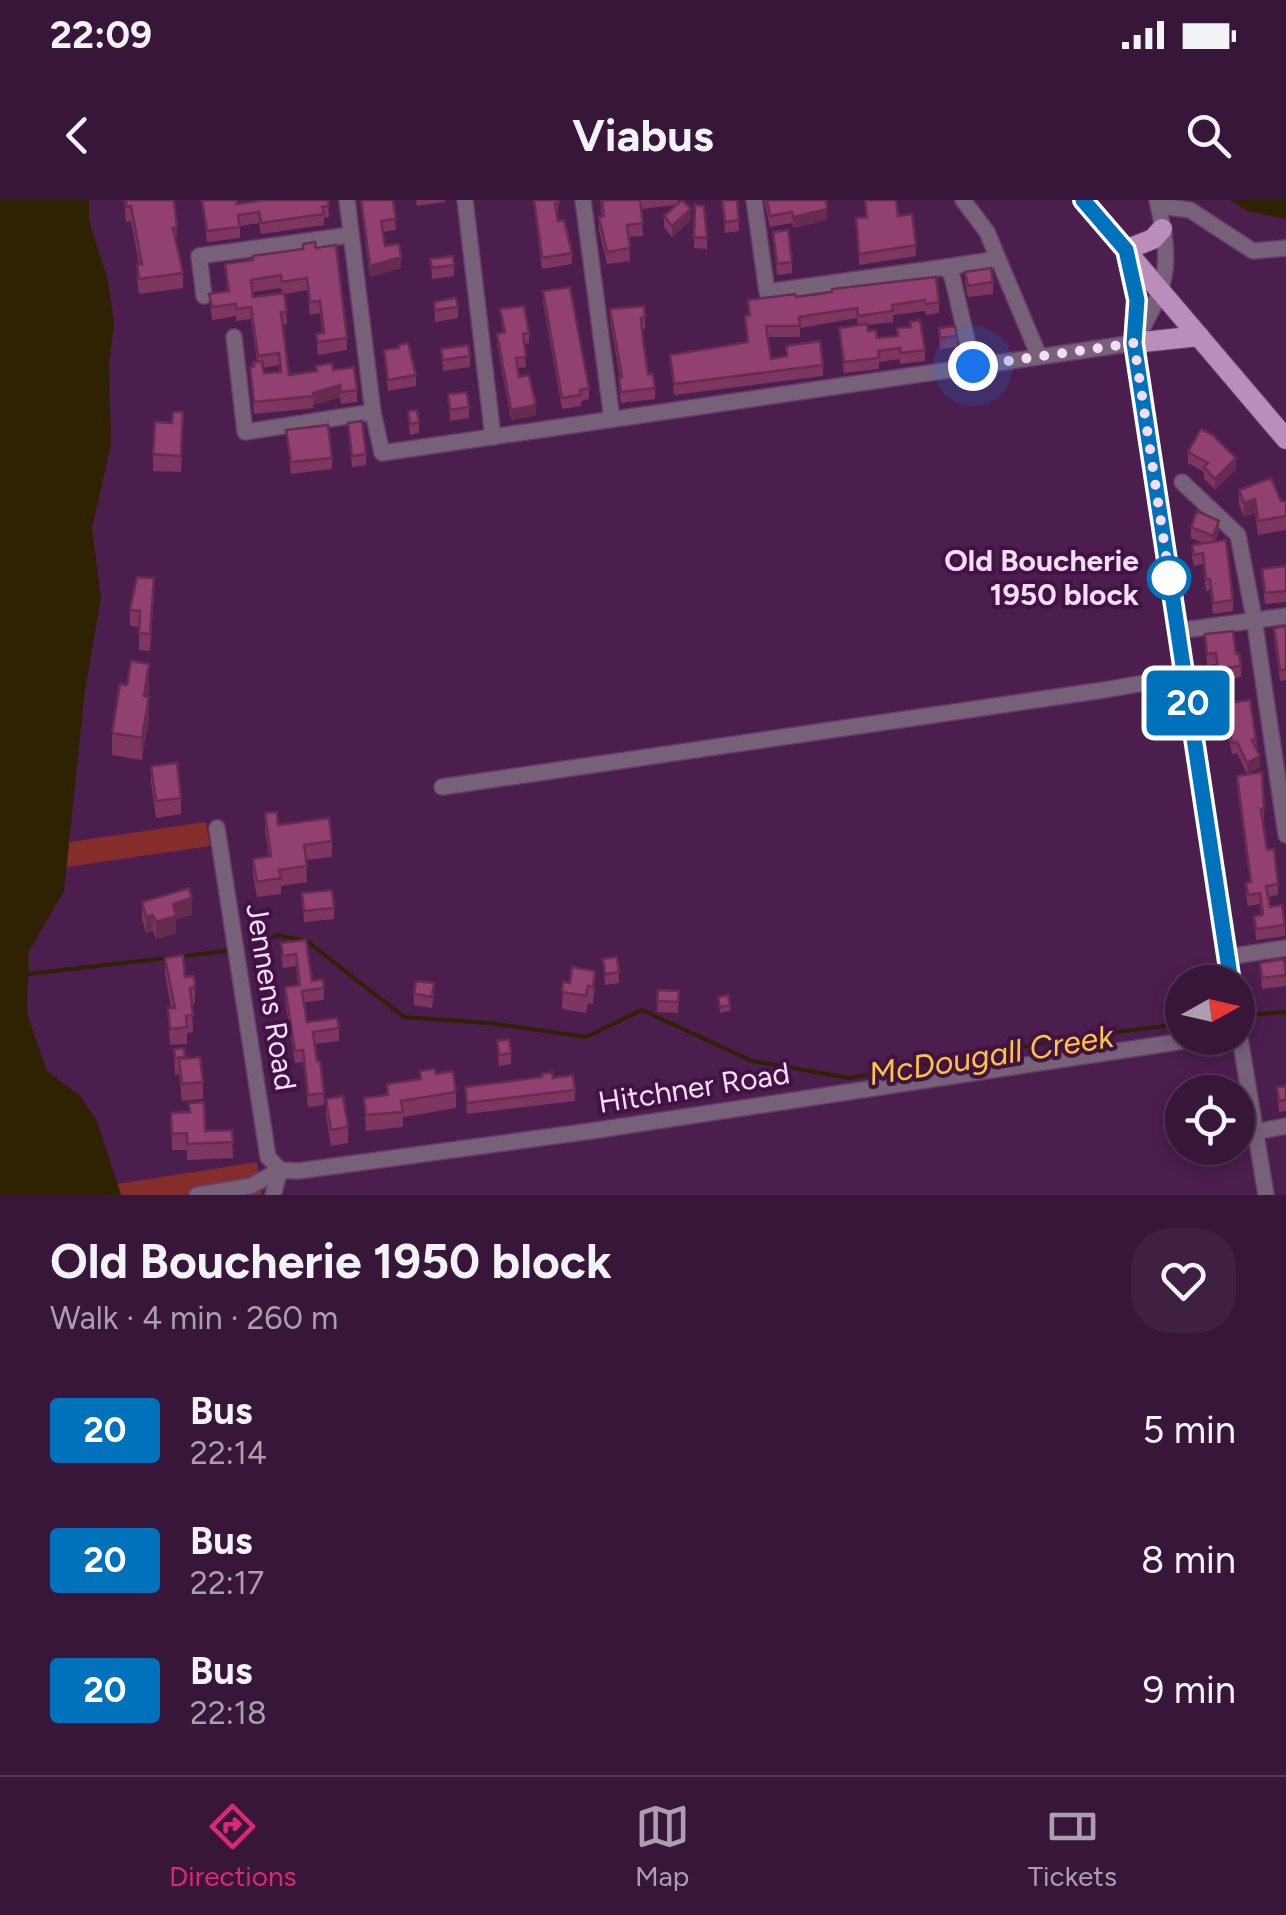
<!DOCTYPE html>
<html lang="en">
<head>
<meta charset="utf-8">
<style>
  body { margin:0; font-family:Figtree,sans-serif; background:#3f1f42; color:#f1f3f6; height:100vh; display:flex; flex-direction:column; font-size:38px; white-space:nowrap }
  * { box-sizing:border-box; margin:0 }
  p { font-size:32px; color:#ab9faf }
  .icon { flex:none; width:55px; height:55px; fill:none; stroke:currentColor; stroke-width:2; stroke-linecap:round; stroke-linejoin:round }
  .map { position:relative; height:995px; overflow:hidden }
  .side { display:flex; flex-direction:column; background:#38163a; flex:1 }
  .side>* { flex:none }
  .badge { padding:0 20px; border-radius:8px; font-size:35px; line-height:65px }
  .needle { width:65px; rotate:82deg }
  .tools { position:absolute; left:1165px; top:765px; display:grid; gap:20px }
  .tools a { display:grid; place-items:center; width:90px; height:90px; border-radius:50%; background:#38163a; box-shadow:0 5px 15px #0003,0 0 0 2px #523554; font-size:50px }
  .you { position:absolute; width:50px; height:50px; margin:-25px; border:8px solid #fff; border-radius:50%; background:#1a73e8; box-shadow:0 0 0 15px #1a73e833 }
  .map>.badge { position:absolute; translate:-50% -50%; box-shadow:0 0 0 5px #fff }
  .round { display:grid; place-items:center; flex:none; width:105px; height:105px; border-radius:40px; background:#3f1f42 }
  .headline { display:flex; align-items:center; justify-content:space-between; height:170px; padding:0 50px }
  h1 { font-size:48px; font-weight:700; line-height:75px }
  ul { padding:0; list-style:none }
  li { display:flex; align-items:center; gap:30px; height:130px; padding:0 50px }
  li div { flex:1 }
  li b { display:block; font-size:38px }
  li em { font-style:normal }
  li .badge { min-width:110px; font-weight:700; text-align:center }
  .status { display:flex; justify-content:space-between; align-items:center; height:70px; padding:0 50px; background:#38163a; direction:ltr }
  .status svg { height:28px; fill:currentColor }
  header { display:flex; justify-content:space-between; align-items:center; height:130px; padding:0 50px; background:#38163a; font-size:45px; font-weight:700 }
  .menu { display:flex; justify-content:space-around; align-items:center; height:140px; border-top:2px solid #523554; background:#38163a; font-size:28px; color:#ab9faf }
  .menu a { display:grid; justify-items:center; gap:5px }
  .menu .on { color:#db2777 }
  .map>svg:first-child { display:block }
</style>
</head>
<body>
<div class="status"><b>22:09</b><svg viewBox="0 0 49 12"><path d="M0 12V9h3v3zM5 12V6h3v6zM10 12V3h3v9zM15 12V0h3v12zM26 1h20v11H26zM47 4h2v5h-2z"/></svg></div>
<header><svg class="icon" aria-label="back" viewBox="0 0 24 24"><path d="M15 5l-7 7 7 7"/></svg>Viabus<svg class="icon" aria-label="search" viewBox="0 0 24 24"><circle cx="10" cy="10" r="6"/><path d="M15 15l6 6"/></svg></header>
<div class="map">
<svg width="1286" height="995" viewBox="0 0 1286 995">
  <rect width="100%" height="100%" fill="#4b1e4e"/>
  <g fill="#842d2a">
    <path d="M206,622L210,646L67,667L69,642Z"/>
    <path d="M257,962L262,995H121L117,984Z"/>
  </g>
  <g fill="#2f2202">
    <path d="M0,0H89V20L108,81L114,123L109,166L111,245L92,328L101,398L85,490L64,691L29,751L27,814L47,871L80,896L97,921L121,995H0Z"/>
    <path d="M1230,0H1286V19L1247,11Z"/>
  </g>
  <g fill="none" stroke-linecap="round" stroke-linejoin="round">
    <g stroke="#2f2202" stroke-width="4">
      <path d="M249,748L278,735L308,742L404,817L489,823L586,837L642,810L752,861L850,878L1090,835L1182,824"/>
      <path d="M28,774L227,751"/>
      <path d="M1244,815L1286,812"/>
    </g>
    <defs>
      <g id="minor">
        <path d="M347,0L373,212L382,253L1134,143"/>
        <path d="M465,0L493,237"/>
        <path d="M583,0L612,219"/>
        <path d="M754,0L767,92L946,67L952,76L973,166"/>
        <path d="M963,0L987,32L1039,156"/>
        <path d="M1157,0C1173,70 1168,82 1134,143L1231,782"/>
        <path d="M1159,6L1190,10L1253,51L1286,48"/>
        <path d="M946,67L998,59"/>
        <path d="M204,96L199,56L351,35"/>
        <path d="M234,137L245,232L373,212"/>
        <path d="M1182,282L1238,335L1254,418L1286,635"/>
        <path d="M1177,431L1286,416"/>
        <path d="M442,587L1104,490L1184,476"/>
        <path d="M217,628L268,957L280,970"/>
        <path d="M1227,757L1286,748"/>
        <path d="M1238,826L1266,995"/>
        <path d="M1255,932L1286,926"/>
        <path d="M197,995L251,986L280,970L298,971L591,931L1204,838"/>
        <path d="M273,995L280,970"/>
      </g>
      <g id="major">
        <path d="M1083,0L1286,239"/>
        <path d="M1125,50L1153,39L1162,29"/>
        <path d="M1126,52L1137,100L1134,143L1199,136"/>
      </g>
    </defs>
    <use href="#minor" stroke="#673c69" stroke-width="18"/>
    <use href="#major" stroke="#673c69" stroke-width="22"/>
    <use href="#minor" stroke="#776178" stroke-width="15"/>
    <use href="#major" stroke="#ba8dbb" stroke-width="20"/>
  </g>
  <g fill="#7e3661" fill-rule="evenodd">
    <path d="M124,0H174L177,27L176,42L183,73V88L139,94L137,79V64H139L131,21L126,22Z"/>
    <path d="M202,0L237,4L257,1V0H328L329,17L324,18V25L261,34L259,23L240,26V38L207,42Z"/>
    <path d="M360,0H393L396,30L383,32L385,46L401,68L370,77Z"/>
    <path d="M416,0H445V2L417,6Z"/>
    <path d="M533,0H558V21L572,53V64L542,69Z"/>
    <path d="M600,0H678V3L691,20L672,37L664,27V16L676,5L641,9L643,36L629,37L630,61L607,64L599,30V17H602Z"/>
    <path d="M722,0L739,20V31L725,33Z"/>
    <path d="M764,0H826L827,20L793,28L792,23L770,27Z"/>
    <path d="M864,0H896L898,16L916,45V56L859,65L856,18L866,17Z"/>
    <path d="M695,5L707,38V49L694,48Z"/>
    <path d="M773,32L792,62V73L777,75Z"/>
    <path d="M316,48L347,138V150L318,155L316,134L322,133L320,113L310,115L307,90L285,94L287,124L283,125L289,175L316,171V166L333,170L357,190V202L341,204L340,197L313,205V208L254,214L250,167L254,166L257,161L251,119L236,121V116L212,120L209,94L227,91L225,64ZM281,88L282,93L253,97L252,92ZM279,165V172L264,173L263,168Z"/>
    <path d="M430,59L454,65V76L432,79Z"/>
    <path d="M965,72L993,82V94L968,97L965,83Z"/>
    <path d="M543,91L589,188V199L581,201V206L562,209L543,102Z"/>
    <path d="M832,92L939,102V113L926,115L925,111L893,115V122L867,125L868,131L877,138L897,136V128L910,127V122L925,150V161L900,164V159L879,162V169L844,173L839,128L858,125L857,118L800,128V137H768L771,159L786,156V146L823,165V176L674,195L670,155L747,142L745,116H749L748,100L796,97Z"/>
    <path d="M434,102L458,107V118L435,122Z"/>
    <path d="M500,109L529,133V143L524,144L526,167L518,168L519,177L536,215L511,220L497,144V134L503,132Z"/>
    <path d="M610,109L645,118V129H642L648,174L655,188V199L621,203L619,189L620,178L610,120Z"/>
    <path d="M939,128L957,136V147L940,149Z"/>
    <path d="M441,149L470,156V167L443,171Z"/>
    <path d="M384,150L416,175V186L388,191Z"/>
    <path d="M448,194L469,207V218L450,221Z"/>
    <path d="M408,211L419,222V233L410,235Z"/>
    <path d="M172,223L183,229L181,272L153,271V254Z"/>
    <path d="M348,223L366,254V265L352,267Z"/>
    <path d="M286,230L332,258V269L291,274Z"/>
    <path d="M1188,252L1236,269L1215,290L1204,278V272L1188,263Z"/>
    <path d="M1239,290L1281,301H1286V330L1258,335L1255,313L1244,317L1239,305Z"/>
    <path d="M1191,327L1219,332L1215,342L1233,400V411L1213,414L1210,390L1206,391L1203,364L1194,366L1192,356V345L1203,343L1191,338Z"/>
    <path d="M1286,366V402L1265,404L1262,369Z"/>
    <path d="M154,395L150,451L139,450V427L130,426V410Z"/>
    <path d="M1286,426V480L1280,481L1274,439V428Z"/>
    <path d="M1205,434L1236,454L1241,466V477L1218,480L1216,464L1207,465Z"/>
    <path d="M127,485L149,486L148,497L149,519L142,560L112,555V533Z"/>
    <path d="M1230,503L1256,540L1260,567L1247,574L1237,553L1232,554L1229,538V527H1232Z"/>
    <path d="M151,566L181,598V614L156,618L151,582Z"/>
    <path d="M1237,576L1264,609V620H1262L1267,650L1278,684V695L1268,697L1270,707L1285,725V736L1256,740L1254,716L1261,715L1260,704L1248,706L1246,694V683L1250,682L1237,587Z"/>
    <path d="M265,613L278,625L332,641V657L306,660L307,682L281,686V694L257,697L253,674V659L269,656L265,629Z"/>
    <path d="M302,693L334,708V719L304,722Z"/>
    <path d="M142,702L192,715L176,719V733L156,739L153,731L146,733L142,718Z"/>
    <path d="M306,740L312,781L324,788V800L304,802L307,822L339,828V841L315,844L324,893V905L308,907L303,862L295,863L285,800V787L298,785L296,766L283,768L281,755V743Z"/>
    <path d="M165,758L195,787V803L192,804L193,832L187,833V844L170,845L168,808H171L165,774Z"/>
    <path d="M603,759L619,772V783L605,785Z"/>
    <path d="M1260,763L1286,773V786L1262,789Z"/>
    <path d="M563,782L595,787L593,804L588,803L586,813L562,809Z"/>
    <path d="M658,790L679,791L678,813L657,812Z"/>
    <path d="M414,794H434L432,808L414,805Z"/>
    <path d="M718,797L730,805V811L720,813Z"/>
    <path d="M497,841L511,853V864L499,866Z"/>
    <path d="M174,849L185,858L203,882V899L182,901L179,874L175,875Z"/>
    <path d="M420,871L436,874L456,892V908L403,917V927L366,931L364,898L387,895V884L420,879Z"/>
    <path d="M553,878L575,890V901L467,914L465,887Z"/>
    <path d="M1286,886V911L1279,912L1277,887Z"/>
    <path d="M326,899L348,927V943L331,946L326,915Z"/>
    <path d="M171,913L205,931L232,930L233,958L187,960V950H172Z"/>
  </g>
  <g fill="#662c4f">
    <path d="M691,9V20L672,37V26Z"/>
    <path d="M827,9V20L793,28V17Z"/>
    <path d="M401,57V68L370,77V66Z"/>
    <path d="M340,185V197L313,205V193Z"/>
    <path d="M536,205V215L511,220V210Z"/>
    <path d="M1236,258V269L1215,290V279Z"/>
    <path d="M1255,299V313L1244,317V303Z"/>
    <path d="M1219,321V332L1213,347V336Z"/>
    <path d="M149,464V486L144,518V496Z"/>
    <path d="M149,497V519L142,560V538Z"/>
    <path d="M1260,556V567L1247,574V563Z"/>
    <path d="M192,698V715L176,719V733L156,739V722L173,704Z"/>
    <path d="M153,715V731L146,733V717Z"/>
    <path d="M595,771V787L593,804V787Z"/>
  </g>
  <g fill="#923f71" stroke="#662c4f" stroke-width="2.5">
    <path d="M126,0H174L177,27L173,28L183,73L139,79L137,64H142L131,6L126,7Z"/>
    <path d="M202,0H237V4L258,1L257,0H328L329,6L322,7L324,14L261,23L259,12L238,15L240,27L207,31Z"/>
    <path d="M361,0H393L396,19L381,21L385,46L399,44L401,57L370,66Z"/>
    <path d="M534,0H558L559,3L555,4L558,21L564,20L572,53L542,58Z"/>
    <path d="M602,0H640L643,23L627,25L630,48L607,52L599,17L604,16Z"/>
    <path d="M682,0L691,9L672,26L664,16Z"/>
    <path d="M722,0H737L739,20L725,22Z"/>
    <path d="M767,0H826L827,9L793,17L792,12L770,16Z"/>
    <path d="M865,0H896L898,16L912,14L916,45L859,54L856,18L867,17Z"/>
    <path d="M695,5L704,6L707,38L694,37Z"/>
    <path d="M788,30L792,62L777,64L773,32Z"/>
    <path d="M315,42L316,48L336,45L347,138L318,142L316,134L324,133L320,101L310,102L307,78L282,82L281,75L251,80L253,97L284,93L287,112H281L289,175L317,171L316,166L332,163L333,170L354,167L357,190L341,192L340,185L313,193V196L254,202L250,167L254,166L253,162L262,161L264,173L281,172L279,153L258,156L251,107L236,109V104L212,107L209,94L229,91L225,64L253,60V56L303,49V44Z"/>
    <path d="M453,56L454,65L432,68L430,59Z"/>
    <path d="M991,68L993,82L968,86L965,72Z"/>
    <path d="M936,77L939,102L926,104L925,100L892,105L893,111L858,116L857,108L799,117L800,126H766L771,159L787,156L786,146L820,141L823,165L674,184L670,155L748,142L745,116L750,115L748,100L795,94L796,97L832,92V89Z"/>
    <path d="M570,87L589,188L580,190L581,195L562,198L543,91Z"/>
    <path d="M456,98L458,107L435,110L434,102Z"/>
    <path d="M524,106L529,133L523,134L526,157L516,158L519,177L529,175L536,205L511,210L497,134L505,132L500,109Z"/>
    <path d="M644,106L645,118H641L643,140L648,174H653L655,188L621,192L619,178L622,177L610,109Z"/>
    <path d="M920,120L925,150L900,153V148L878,151L879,158L844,162L839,128L867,124L868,131L876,130L877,138L898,136L897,128L911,127L910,122Z"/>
    <path d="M955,126L957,136L940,138L939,128Z"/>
    <path d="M408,143L416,175L388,180L384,150L399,148V145Z"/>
    <path d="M468,145L470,156L443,160L441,149Z"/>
    <path d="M467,192L469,207L450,210L448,194Z"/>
    <path d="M417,210L419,222L410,224L408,211Z"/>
    <path d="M173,212H183L181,256L153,254L155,222L172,223Z"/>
    <path d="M362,221L366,254L352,256L348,223Z"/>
    <path d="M328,225L332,258L291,262L286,230Z"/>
    <path d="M1201,229L1213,235L1236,258L1215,279L1204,267L1208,263L1188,252Z"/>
    <path d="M1271,278L1281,301H1286V316L1258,321L1255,299L1244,303L1239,290Z"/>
    <path d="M1197,311L1219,321L1213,336L1191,327Z"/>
    <path d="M1226,340L1233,400L1213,403L1210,379L1206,380L1203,353L1194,355L1192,345Z"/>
    <path d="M1286,366V391L1265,393L1262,369Z"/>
    <path d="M137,377L154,378L150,434L139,433L140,411L130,410Z"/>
    <path d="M1286,426V470H1280L1274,428Z"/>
    <path d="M1233,431L1236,454H1239L1241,466L1218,469L1216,453L1207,454L1205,434Z"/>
    <path d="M131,461L149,464L144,496L149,497L142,538L112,533L120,484L127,485Z"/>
    <path d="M1250,500L1256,540H1252L1260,556L1247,563L1237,542L1232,543L1229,527H1234L1230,503Z"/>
    <path d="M177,563L181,598L156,601L151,566Z"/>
    <path d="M1262,572L1264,609H1261L1267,650L1274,649L1278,684L1266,686L1270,707L1282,705L1285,725L1256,729L1254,716L1263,715L1260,693L1248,695L1246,683L1251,682L1237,576Z"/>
    <path d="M277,612L278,625L329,618L332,641L304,645L307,666L279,670L281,678L257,682L253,659L271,656L265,613Z"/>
    <path d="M189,688L192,698L173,704L176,716L156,722L153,715L146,717L142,702Z"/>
    <path d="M332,690L334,708L304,711L302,693Z"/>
    <path d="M306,740L312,781L323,779L324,788L302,791L307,822L337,818L339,828L313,832L317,861H320L324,893L308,895L303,850L295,851L285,787L300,785L296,754L283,756L281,743Z"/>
    <path d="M183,755L185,777L194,776L195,787L190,788L193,815L186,816L187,827L170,829L168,808H175L165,758Z"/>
    <path d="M617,757L619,772L605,774L603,759Z"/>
    <path d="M1284,759L1286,775L1262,778L1260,763Z"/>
    <path d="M572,767L595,771L593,787L588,786L586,796L562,792L563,782L570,783Z"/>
    <path d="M416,781L434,783L432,797L414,794Z"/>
    <path d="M658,790L679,791L678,802L657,801Z"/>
    <path d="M728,795L730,805L720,807L718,797Z"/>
    <path d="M509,839L511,853L499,855L497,841Z"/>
    <path d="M184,848L185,857L175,858L174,849Z"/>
    <path d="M200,857L203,882L182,884L179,859Z"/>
    <path d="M435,869L436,874L453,871L456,892L401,901L403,912L366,915L364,898L388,895L387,884L421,879L420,871Z"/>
    <path d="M552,872L553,878L573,875L575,890L467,903L465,887L542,877V874Z"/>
    <path d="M1286,886V900L1279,901L1277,887Z"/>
    <path d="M343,896L348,927L331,930L326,899Z"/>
    <path d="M204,902L205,931L232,930L233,942L187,944V933L172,934L171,913L190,912L189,903Z"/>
  </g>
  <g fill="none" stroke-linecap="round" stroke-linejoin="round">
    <defs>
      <path id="line" d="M1083,0L1126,50L1137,100L1134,143L1231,782"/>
    </defs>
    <use href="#line" stroke="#fff" stroke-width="22"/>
    <use href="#line" stroke="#0072bc" stroke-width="15"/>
    <path stroke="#f8dbf8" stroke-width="10" stroke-dasharray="0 18" d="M973,166L1134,143L1172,395L1169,378"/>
  </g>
  <circle fill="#fff" stroke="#0072bc" stroke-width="5" cx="1169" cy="378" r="20"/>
  <g text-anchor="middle" stroke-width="8" stroke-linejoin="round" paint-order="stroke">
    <g font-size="30" font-weight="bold" fill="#f8dbf8" stroke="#401343" text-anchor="end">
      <text x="1139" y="371">Old Boucherie<tspan x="1139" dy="34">1950 block</tspan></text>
    </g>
    <g font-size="30" fill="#f8dbf8" stroke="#401343">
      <text transform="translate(271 797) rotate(81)" y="10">Jennens Road</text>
      <text transform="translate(694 888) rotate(-9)" y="10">Hitchner Road</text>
    </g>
    <g font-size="32" font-style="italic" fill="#fcc53a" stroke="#401343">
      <text transform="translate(991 855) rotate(-9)" y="11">McDougall Creek</text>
    </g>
  </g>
</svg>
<div class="tools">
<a><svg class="needle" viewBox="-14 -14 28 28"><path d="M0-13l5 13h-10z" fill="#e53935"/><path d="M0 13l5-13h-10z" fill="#ab9faf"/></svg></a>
<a><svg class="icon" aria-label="locate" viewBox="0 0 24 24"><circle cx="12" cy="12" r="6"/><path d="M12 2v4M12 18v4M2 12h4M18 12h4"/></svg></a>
</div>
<div class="you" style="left:973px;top:166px"></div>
<b class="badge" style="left:1188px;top:503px;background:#0072bc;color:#fff">20</b>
</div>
<section class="side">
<div class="headline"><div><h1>Old Boucherie 1950 block</h1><p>Walk · 4 min · 260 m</p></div><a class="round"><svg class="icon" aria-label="heart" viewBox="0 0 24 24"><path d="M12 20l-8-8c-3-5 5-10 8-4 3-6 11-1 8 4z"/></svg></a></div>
<ul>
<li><span class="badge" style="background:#0072bc;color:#fff">20</span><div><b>Bus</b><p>22:14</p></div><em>5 min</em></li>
<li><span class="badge" style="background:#0072bc;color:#fff">20</span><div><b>Bus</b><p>22:17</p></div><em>8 min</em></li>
<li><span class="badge" style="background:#0072bc;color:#fff">20</span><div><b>Bus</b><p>22:18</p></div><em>9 min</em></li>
</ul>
</section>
<nav class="menu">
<a class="on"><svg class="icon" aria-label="directions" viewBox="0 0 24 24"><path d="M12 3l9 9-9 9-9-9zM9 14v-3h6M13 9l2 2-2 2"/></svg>Directions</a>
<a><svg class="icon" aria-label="map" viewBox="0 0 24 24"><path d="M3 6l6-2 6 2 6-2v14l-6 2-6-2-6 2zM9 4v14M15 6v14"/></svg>Map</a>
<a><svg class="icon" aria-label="tickets" viewBox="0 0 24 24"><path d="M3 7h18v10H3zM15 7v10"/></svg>Tickets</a>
</nav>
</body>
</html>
